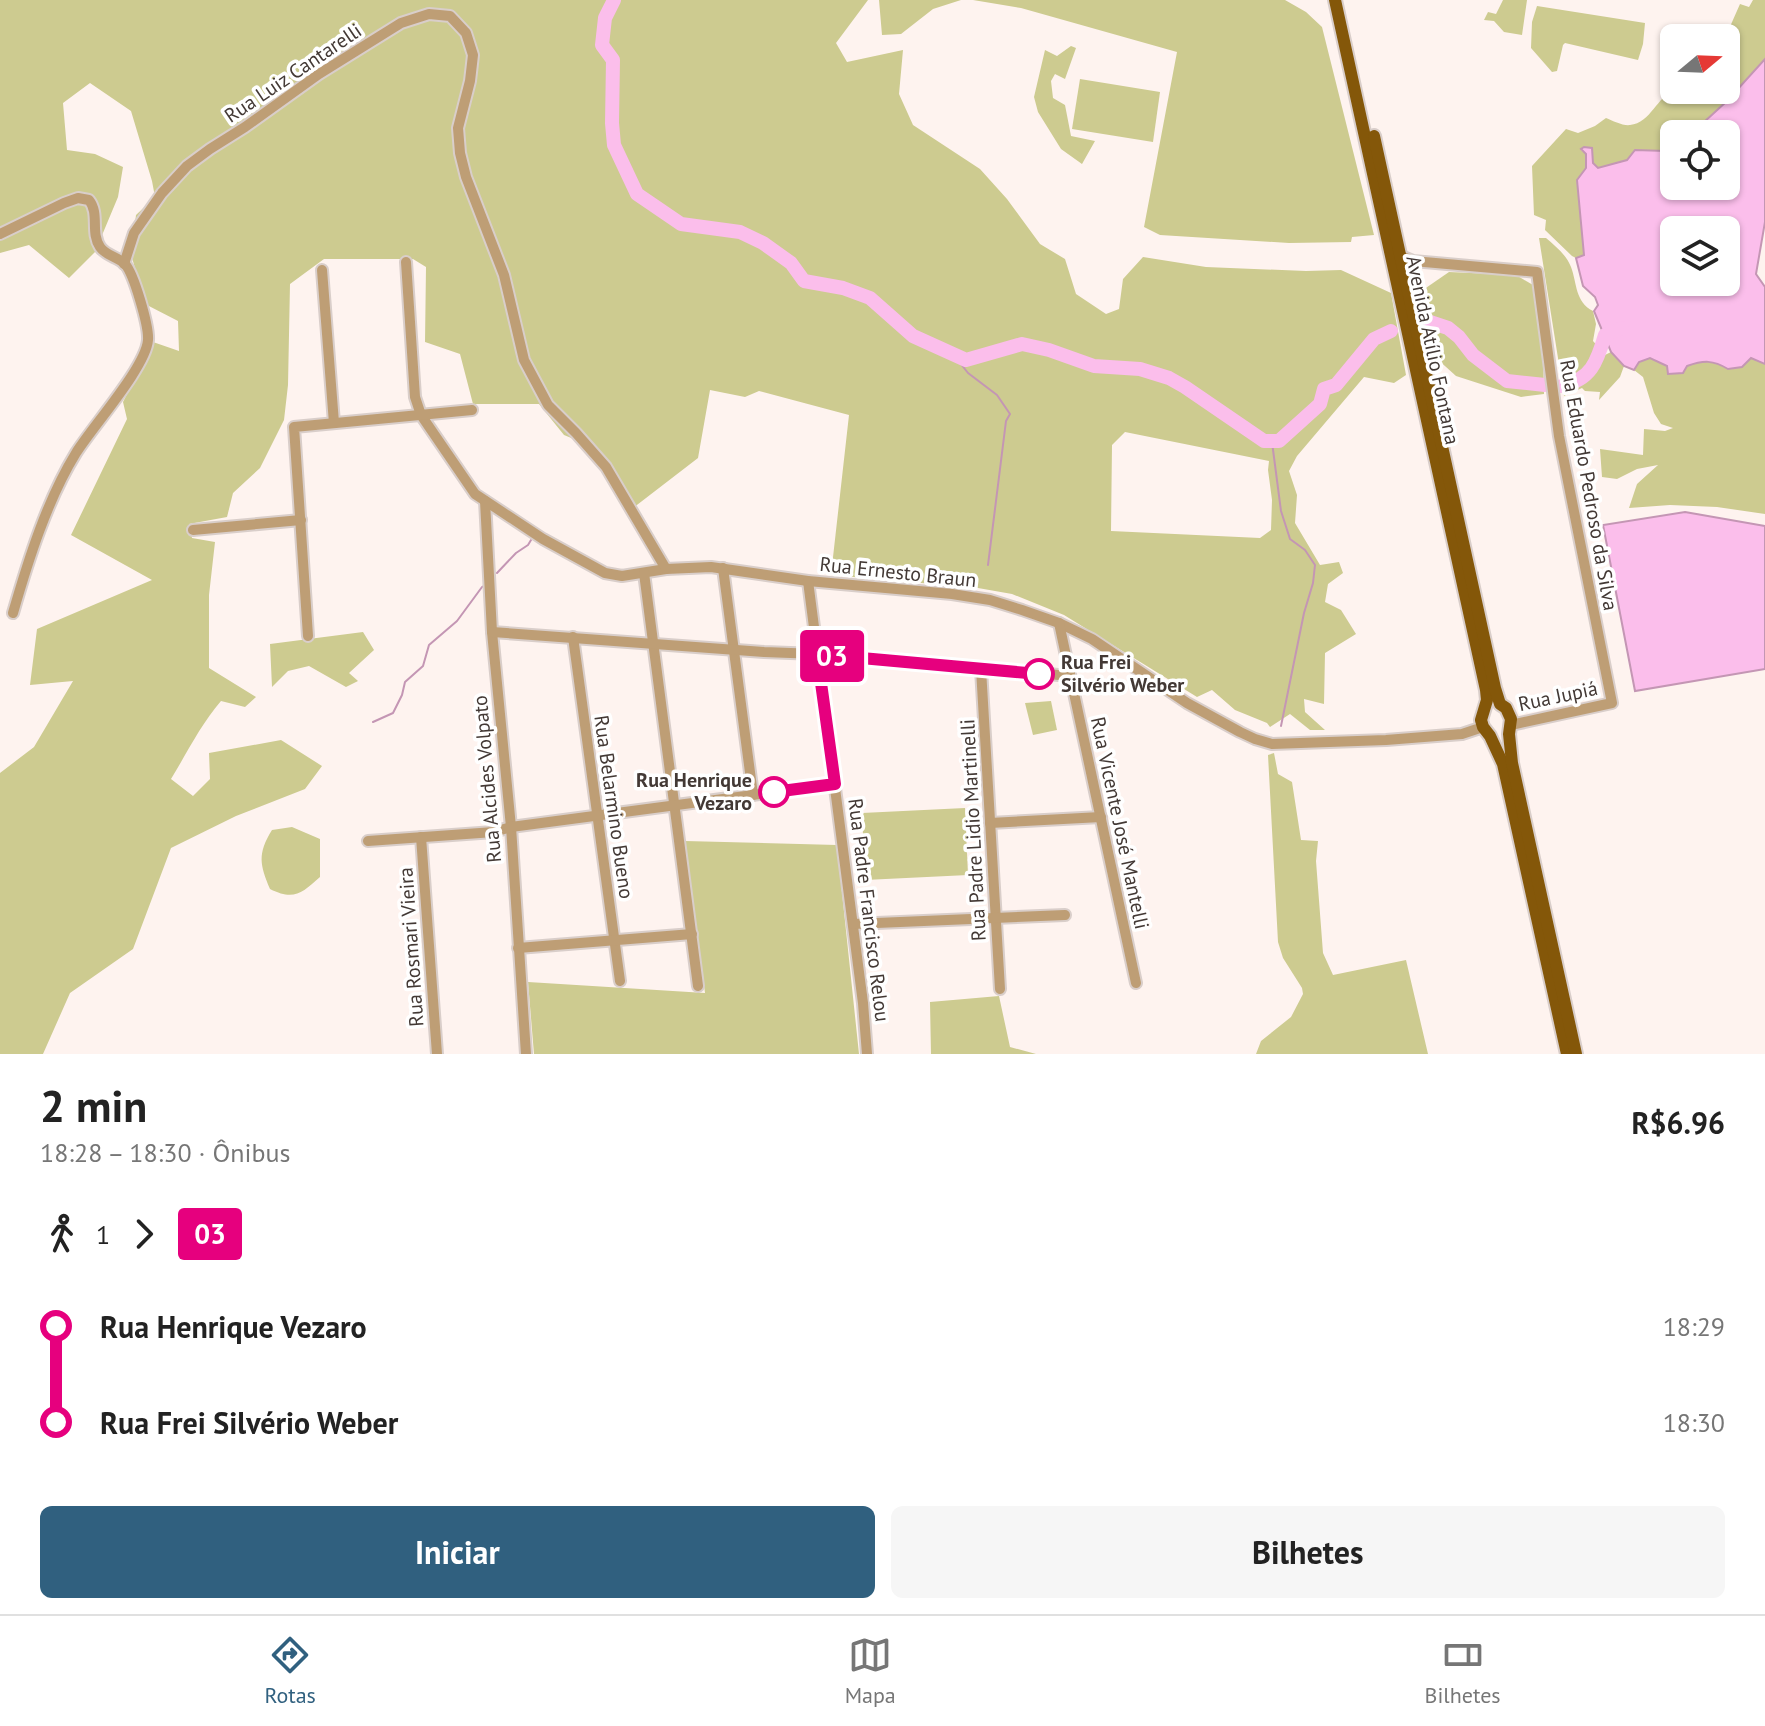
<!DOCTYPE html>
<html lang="pt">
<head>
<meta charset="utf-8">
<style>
  body { margin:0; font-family:"PT Sans",sans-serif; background:#f6f6f6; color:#222; height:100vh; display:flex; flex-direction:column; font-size:30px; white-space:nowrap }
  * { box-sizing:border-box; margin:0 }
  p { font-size:26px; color:#767676 }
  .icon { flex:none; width:44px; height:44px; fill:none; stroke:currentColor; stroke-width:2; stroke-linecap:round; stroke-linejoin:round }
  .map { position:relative; height:1054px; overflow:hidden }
  .sheet { display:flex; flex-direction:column; background:#fff; flex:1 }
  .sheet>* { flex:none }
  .badge { padding:0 16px; border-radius:6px; font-size:28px; line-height:52px }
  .needle { width:52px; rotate:71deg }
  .buttons { position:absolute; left:1660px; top:24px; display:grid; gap:16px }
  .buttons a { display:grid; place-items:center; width:80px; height:80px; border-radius:12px; background:#fff; box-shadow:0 2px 6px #0004; font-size:40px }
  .map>.badge { position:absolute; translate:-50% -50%; box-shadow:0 0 0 4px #fff }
  .legs { display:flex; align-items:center; gap:12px; height:88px; padding:0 40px; font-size:26px }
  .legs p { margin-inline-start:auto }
  .head { display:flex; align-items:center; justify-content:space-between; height:136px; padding:0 40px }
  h1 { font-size:44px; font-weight:700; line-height:60px }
  .button { display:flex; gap:16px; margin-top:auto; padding:16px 40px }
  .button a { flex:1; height:92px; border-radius:12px; background:#30607f; color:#fff; font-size:32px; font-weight:700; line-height:92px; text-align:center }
  .button a+a { background:#f6f6f6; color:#222 }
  ul { padding:0 40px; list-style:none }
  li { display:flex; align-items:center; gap:28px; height:96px; font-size:30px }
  li i { display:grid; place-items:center; width:12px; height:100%; margin:0 10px; background:currentColor }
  li i::after { content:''; width:20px; height:20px; margin:-10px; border:6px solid; border-radius:50%; background:#fff }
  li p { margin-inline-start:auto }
  li:first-child i { background:linear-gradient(#0000 50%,currentColor 0) }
  li:last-child i { background:linear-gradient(currentColor 50%,#0000 0) }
  .tabs { display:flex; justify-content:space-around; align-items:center; height:112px; border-top:2px solid #e0e0e0; background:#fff; font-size:22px; color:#767676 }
  .tabs a { display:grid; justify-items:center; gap:4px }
  .tabs .current { color:#30607f }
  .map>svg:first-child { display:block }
</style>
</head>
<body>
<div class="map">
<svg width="1765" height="1054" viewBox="0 0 1765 1054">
  <rect width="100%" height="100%" fill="#fef3ef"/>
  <g fill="#cdcb90" fill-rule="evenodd">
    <path d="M0,0H868L836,43L847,62L903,50L899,94L913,125L980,169L1007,199L1040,244L1065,259L1076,294L1106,314L1119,309L1123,279L1143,257L1206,267L1306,271L1341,270L1391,293L1406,375L1394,383L1364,377L1297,456L1289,471L1297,495L1295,523L1320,565L1339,562L1343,573L1328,584L1325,602L1341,610L1356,634L1325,653L1324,704L1304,699L1305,712L1325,730H1310L1290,714L1270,727L1267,723L1235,710L1212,690L1197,697L1064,615L1012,594L978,588L831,575L849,415L759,391L745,397L710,390L698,458L633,508L581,442L564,435L539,404H473L460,354L425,342L426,267L413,259H324L290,284L288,385L284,420L260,468L233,493L227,517L189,524L192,538L215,542L209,595V668L256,697L245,707L221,701C201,724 187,753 171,779L193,796L210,779L209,753L281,740L322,766L305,789L236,816L171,848L133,949L70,993L43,1054H0V773L34,747L73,681L30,685L37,629L152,580L71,535L127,419L123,402L153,342L179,351L178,321L145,304L131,254L136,215L155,197L152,181L131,111L90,83L63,103L67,150L95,154L123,167L118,197L95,252L69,278L29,245L0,253ZM1125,432L1269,461L1268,470L1272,500L1271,530L1260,538L1111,531L1112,445Z"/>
    <path d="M879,0H961L933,9L901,34L882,35Z"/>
    <path d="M973,0H1285L1306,12L1322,27L1374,235L1352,237L1351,242L1289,243L1160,235L1144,227L1177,52L1021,8Z"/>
    <path d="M1503,0H1527L1522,35L1504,32L1494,21L1484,20L1488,12L1496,14Z"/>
    <path d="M1753,0H1765V59L1727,101L1691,134H1674V146L1666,151L1635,150L1627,160L1598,168L1593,163L1592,148L1581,150L1586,154V168L1577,180L1584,256L1576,258L1572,256L1545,230L1546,220L1534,215L1532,166L1566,129L1578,133L1595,126L1606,118C1613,121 1623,126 1630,125C1651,123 1657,96 1675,90C1684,87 1715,90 1726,90L1725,38L1740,4L1749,7Z"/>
    <path d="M1537,6L1645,23L1643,44L1638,60L1565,43L1563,45L1557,71L1552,72L1531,48L1532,22Z"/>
    <path d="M1071,46L1076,48L1065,79L1055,74L1051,81L1053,98L1065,105L1071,136L1095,141L1082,164L1061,149L1038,112L1034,97L1045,50L1057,56Z"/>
    <path d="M1080,79L1160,92L1153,142L1072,129Z"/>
    <path d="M1539,238H1546C1555,246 1566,254 1571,267C1577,283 1575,302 1593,311L1596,324L1593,341L1601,350L1603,356L1611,352L1624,366L1620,377L1599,400L1600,392L1585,391L1582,388L1564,396Z"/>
    <path d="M1449,272L1516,275L1533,285L1543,350L1544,394L1521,397L1456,376L1435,357L1420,292Z"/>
    <path d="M1650,358L1667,366L1668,373C1693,363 1704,355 1729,369L1751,358L1765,364V514L1717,507L1670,505L1629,508L1637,484L1658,465L1637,469L1617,479L1602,477L1600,449L1643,455L1644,429L1665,431L1673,428L1661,424L1654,413L1643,377L1634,370L1639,362Z"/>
    <path d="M363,632L374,650L349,673L358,681L346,687L309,666L288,671L272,687L270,644Z"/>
    <path d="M1051,701L1057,730L1033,735L1025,703Z"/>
    <path d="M1274,753L1278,774L1292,782L1301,840L1318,841L1316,861L1323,953L1333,975L1406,960L1428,1054H1256L1261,1041L1291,1017L1303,994L1302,988L1283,958L1278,942L1268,755Z"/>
    <path d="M965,808L968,875L865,880L862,813Z"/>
    <path d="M292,827L320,839V877C302,893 294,901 270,889C260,865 257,854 272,830Z"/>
    <path d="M685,841L837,845L859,1054H534L528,982L705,993Z"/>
    <path d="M999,996L1010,1047L1036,1054H931L930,1002Z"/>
  </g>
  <g fill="#fbbeeb" stroke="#c496b4" stroke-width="2" fill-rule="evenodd">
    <path d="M1765,59V222L1756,274L1765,287V364L1751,358L1742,367L1728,369C1713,360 1704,360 1687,366L1683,373L1668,374L1667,366L1650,358L1639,362L1634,370L1624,366L1611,352L1594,311L1598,305L1595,297L1583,286L1576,258L1584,255L1577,180L1586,168V154L1581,149L1584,147L1592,148L1593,163L1598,168L1627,160L1635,150L1666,151L1674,146V186H1726V134H1691L1727,101ZM1674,230H1726V282H1674Z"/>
    <path d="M1685,512L1765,526V669L1635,691L1603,525Z"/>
  </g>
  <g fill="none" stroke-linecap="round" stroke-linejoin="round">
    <g stroke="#c496b4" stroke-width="2">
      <path d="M953,354L968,373L997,395L1010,414L1006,421L988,565"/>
      <path d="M1272,442L1281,511L1290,539L1305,550L1315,565L1313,583L1304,613L1281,726"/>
      <path d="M497,573L516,553L528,545L531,540"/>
      <path d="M373,722L393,713L402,695L405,682L423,666L429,645L457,621L482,587L487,584"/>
    </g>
    <g stroke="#fbbeeb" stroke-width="14">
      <path d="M614,0L605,18L602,45L613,60L612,123L614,145L637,194L681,224L740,232L763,243L791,263L804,281L843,288L870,298L913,336L966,360L1022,344L1049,350L1094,366L1140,369L1169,378L1185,387L1264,441H1279L1320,404L1324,389L1336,385L1374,339L1391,331"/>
      <path d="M1427,321L1448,328L1459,337L1473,355L1507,381L1545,385"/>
      <path d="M1561,386C1591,380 1597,362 1605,335L1622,328"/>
    </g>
    <defs>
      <g id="minor">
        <path d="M0,234L64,203L78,198L89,200C100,214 90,232 100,247C106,256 118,257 125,264C134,274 149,326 148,340C146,367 92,427 76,453C47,500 28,561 13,613"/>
        <path d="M1396,254L1413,261L1537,272L1559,436L1612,703L1511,725"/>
        <path d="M406,262L415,397L421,415L475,494L543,539L605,573L622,576L666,569L711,567L808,581L952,594L990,600L1022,610L1059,623L1092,639L1187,703L1240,732L1255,739L1272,744L1386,740L1462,734L1483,727"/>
        <path d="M124,264L134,233L162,193L187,166L210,149L245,127L319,74L401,23L429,14L450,16L466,33L473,55L470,81L458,128L460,153L466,177L504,275L524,360L548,405L576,433L606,467L666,569"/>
        <path d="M322,270L334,423"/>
        <path d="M485,501L492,632L511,827L526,1054"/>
        <path d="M193,530L301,520"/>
        <path d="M723,568L753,795"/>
        <path d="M644,573L698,986"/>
        <path d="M808,581L863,1003L867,1054"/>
        <path d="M1059,623L1136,983"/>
        <path d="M492,632L764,652L817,654L1070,676"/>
        <path d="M308,636L294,427L472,410"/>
        <path d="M573,637L620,981"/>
        <path d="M981,669L1000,989"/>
        <path d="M990,823L1101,817"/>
        <path d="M421,837L437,1054"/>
        <path d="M368,841L494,832L511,827L835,784"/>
        <path d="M853,924L1065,915"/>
        <path d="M518,948L692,934"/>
      </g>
      <g id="major">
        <path d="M1335,0L1486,690L1487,700L1481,720L1483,727L1490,736L1503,764L1567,1054"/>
        <path d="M1374,136L1495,688L1500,704L1506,708L1511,719L1509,734L1512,763L1576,1054"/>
      </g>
    </defs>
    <use href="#minor" stroke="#d9ceca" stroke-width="14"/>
    <use href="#major" stroke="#d9ceca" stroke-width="16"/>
    <use href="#minor" stroke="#be9e75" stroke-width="10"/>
    <use href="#major" stroke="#845709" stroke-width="12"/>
  </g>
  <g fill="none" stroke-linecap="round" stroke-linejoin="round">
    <defs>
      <path id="line-1" d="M774,792L835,784L817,654L1039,674"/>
    </defs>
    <use href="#line-1" stroke="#fff" stroke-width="18"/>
    <use href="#line-1" stroke="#e6007e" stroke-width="12"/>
  </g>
  <g fill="#fff" stroke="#e6007e" stroke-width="4">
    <circle cx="1039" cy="674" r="14"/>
    <circle cx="774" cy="792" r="14"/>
  </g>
  <g text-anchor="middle" stroke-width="7" stroke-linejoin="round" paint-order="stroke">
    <g font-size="20" fill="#433935" stroke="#fff">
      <text transform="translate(293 73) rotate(-34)" y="7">Rua Luiz Cantarelli</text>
      <text transform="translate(1433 350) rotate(78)" y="7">Avenida Atílio Fontana</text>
      <text transform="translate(1589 485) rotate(80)" y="7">Rua Eduardo Pedroso da Silva</text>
      <text transform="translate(898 572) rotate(6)" y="7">Rua Ernesto Braun</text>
      <text transform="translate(1558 696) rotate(-12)" y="7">Rua Jupiá</text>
      <text transform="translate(487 779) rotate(-95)" y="7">Rua Alcides Volpato</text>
      <text transform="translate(614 807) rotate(82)" y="7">Rua Belarmino Bueno</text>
      <text transform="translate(1120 823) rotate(78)" y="7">Rua Vicente José Mantelli</text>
      <text transform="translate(973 830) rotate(-93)" y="7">Rua Padre Lidio Martinelli</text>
      <text transform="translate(869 910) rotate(83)" y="7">Rua Padre Francisco Relou</text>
      <text transform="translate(411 947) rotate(-94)" y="7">Rua Rosmari Vieira</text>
    </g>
    <g font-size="20" font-weight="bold" fill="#433935" stroke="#fff" text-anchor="start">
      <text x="1061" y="669">Rua Frei<tspan x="1061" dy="23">Silvério Weber</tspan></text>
      <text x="752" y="787" text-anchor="end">Rua Henrique<tspan x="752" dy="23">Vezaro</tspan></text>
    </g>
  </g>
</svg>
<div class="buttons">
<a><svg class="needle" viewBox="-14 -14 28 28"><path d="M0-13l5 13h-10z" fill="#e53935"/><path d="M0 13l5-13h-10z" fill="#767676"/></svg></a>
<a><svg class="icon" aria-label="locate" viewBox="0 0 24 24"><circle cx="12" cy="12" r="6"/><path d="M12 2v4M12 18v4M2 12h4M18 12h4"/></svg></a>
<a><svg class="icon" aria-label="layers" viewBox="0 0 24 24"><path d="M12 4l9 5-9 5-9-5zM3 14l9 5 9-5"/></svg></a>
</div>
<b class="badge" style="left:832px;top:656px;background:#e6007e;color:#fff">03</b>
</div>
<section class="sheet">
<div class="head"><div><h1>2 min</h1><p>18:28 – 18:30 · Ônibus</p></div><b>R$6.96</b></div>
<div class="legs"><svg class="icon" aria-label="walk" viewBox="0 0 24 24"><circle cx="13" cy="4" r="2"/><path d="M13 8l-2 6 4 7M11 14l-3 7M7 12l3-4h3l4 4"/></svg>1<svg class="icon" aria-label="forward" viewBox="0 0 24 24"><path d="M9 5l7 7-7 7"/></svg><b class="badge" style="background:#e6007e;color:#fff">03</b></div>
<ul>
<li><i style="color:#e6007e"></i><b>Rua Henrique Vezaro</b><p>18:29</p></li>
<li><i style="color:#e6007e"></i><b>Rua Frei Silvério Weber</b><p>18:30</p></li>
</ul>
<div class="button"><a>Iniciar</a><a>Bilhetes</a></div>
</section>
<nav class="tabs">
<a class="current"><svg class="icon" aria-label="directions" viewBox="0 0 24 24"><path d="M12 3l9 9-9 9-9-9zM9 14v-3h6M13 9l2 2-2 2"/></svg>Rotas</a>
<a><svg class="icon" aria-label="map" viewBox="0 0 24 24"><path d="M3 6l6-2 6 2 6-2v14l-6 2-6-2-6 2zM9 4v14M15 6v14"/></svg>Mapa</a>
<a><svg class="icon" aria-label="tickets" viewBox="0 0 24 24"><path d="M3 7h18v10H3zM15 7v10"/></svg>Bilhetes</a>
</nav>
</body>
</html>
